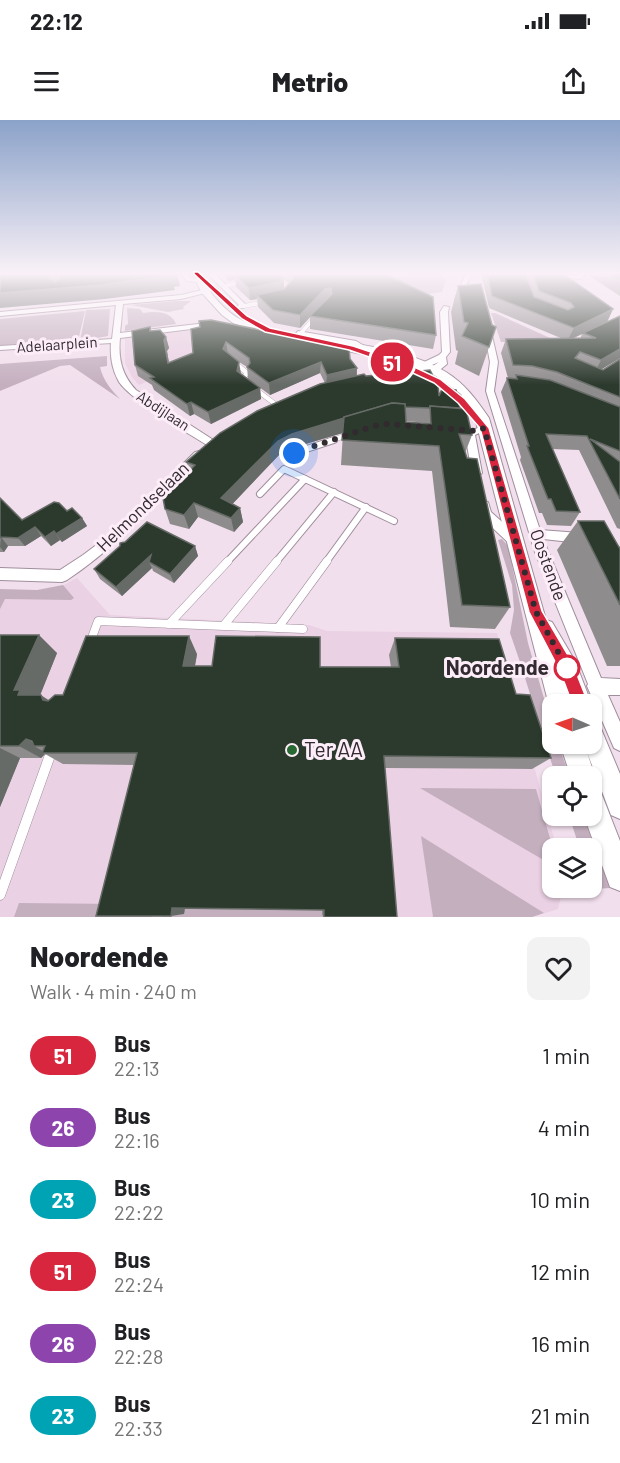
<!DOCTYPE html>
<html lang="en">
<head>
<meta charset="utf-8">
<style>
  body { margin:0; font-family:Barlow,sans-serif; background:#f2f2f2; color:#202124; height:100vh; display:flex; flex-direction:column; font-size:22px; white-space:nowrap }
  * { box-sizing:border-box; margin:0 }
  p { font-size:20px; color:#757577 }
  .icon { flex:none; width:33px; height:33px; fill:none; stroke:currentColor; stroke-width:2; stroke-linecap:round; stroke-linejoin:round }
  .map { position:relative; height:797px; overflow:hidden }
  .details { display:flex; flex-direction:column; background:#fff; flex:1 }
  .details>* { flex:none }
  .badge { padding:0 12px; border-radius:20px; font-size:21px; line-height:39px }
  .needle { width:39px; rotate:272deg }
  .fabs { position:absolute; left:542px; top:574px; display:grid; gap:12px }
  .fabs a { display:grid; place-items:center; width:60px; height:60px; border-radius:12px; background:#fff; box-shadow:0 2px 4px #0004; font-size:30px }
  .you { position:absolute; width:30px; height:30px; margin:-15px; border:4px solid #fff; border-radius:50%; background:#1a73e8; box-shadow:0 0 0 9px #1a73e833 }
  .map>.badge { position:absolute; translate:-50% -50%; box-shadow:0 0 0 3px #fff }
  .round { display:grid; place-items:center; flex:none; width:63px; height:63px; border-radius:12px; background:#f2f2f2 }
  .headline { display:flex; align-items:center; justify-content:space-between; height:102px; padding:0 30px }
  h1 { font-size:28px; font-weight:800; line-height:45px }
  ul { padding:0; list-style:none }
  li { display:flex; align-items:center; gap:18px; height:72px; padding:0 30px }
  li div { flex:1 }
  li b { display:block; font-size:22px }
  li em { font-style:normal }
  li .badge { min-width:66px; font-weight:700; text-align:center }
  .status { display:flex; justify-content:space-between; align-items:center; height:42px; padding:0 30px; background:#fff; direction:ltr }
  .status svg { height:16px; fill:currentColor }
  header { display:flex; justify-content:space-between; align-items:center; height:78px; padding:0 30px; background:#fff; font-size:27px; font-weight:800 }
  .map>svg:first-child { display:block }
</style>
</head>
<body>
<div class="status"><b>22:12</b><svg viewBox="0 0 49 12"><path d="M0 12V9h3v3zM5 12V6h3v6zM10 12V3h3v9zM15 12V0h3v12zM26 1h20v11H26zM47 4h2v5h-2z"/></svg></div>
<header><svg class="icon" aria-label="menu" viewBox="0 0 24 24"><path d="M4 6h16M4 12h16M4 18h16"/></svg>Metrio<svg class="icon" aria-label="share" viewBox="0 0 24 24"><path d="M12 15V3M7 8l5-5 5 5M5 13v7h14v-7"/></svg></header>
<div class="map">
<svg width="620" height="797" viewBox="0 0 620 797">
  <rect width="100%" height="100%" fill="#f2dfed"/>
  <g fill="#ead1e3">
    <path d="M196,210L216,231L139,265L132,257L125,243V218Z"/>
    <path d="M77,458L110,495L309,505L327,511L497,513L557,729H552V768H563L558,789L532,797H0V470L44,471L60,467Z"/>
  </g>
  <g fill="#c4afbf">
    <path d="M413,153C424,153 441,150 446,160L442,172L429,174L426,179L390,159Z"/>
    <path d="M176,181H191L183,187L184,189L168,192L131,185Z"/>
    <path d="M127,188L140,189L143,193C156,191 171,191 176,204L125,211V206L128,204Z"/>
    <path d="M110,189L108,216L80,221L86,190Z"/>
    <path d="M85,191L78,221L0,227V199Z"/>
    <path d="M491,193H495L559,222H501Z"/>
    <path d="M107,236V246L100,247C103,260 111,270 120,279L70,245L60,246L0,271V244Z"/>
    <path d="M502,419L508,426L528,523L552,606V624H558L570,657H556L520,542L510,513L514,490L512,465L498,420Z"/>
    <path d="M63,465L74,478L71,480L5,479L0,489V469L37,470Z"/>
    <path d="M420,668L536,669L553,729L552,745Z"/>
    <path d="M569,696H583L610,768L595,769L591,759V729H580Z"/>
    <path d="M421,716L544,793L532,797H433Z"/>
    <path d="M19,783L119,784L153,794L152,797H14Z"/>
    <path d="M185,787L322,789V795L359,797H161L162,794Z"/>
  </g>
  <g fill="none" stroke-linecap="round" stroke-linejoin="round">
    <defs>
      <g id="lane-far4">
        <path d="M224,166L244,162"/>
        <path d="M244,186L265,182"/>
        <path d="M301,213L315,197"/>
      </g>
      <g id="lane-far3">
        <path d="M234,242L247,253L242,260L246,262"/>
        <path d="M254,268L279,287"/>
        <path d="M329,321L348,315"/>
      </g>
      <g id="lane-far2">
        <path d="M294,333L334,320"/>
        <path d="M260,374L284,349L394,401"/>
        <path d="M227,442L305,359"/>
        <path d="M276,442L334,372"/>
        <path d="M326,442L366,387"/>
      </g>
      <g id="lane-far1">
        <path d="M169,504L228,441"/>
        <path d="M224,505L277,441"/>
        <path d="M278,508L327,441"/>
        <path d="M90,523L98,501L303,509"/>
      </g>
      <path id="lane" d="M0,775L49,638"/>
      <g id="street">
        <path d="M180,153H186L191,158L201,160L198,162L187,161Z"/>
        <path d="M207,153H214L246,185V187L234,190V188L239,185Z"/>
        <path d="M466,153H472L460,179L455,180Z"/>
        <path d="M527,153L577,155L576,153H582L584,157L581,159Z"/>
        <path d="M215,167L218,169L217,170L181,179L123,184L120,213L215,202L219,204L215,206L120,218C118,239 122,255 136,270L215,321V325H207C188,313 126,277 118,260C112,249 110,235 111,223L0,230V226L112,219L116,185L0,196V192L181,175Z"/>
        <path d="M444,186L449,187L448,192L450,232L446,237L447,244L436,253L419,255L420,244L439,235L442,232L440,192ZM439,242L427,250V247Z"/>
        <path d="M483,205L490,207L498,242L494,271L540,410L580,413L584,415L586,418L584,421L580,423L543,419L601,558L620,559V575H608L620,602V631L614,628L587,566L588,564L535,432L486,271L490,242Z"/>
        <path d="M298,211L356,221L371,230L367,232L351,225L303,216L300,219H294L293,217Z"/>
        <path d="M484,305L489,308L475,315L482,353L477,357L472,353L465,314Z"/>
        <path d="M199,331L203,332L204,334L203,336C159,380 118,426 67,460L62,462L0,460V448L60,450L83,435L111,414L195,332Z"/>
        <path d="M484,381L488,382L491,392L520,418L522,422L520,426H512L481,397L478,385Z"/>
      </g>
      <g id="secondary">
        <path d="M192,153H200C206,170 223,189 238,198C252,206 271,209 286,212C336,223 402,225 446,252C465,264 476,279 489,298L546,500L552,502L575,541L592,585L591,588V585H552L551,593L475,298L461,274L436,256L405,243L265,214L233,203L222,195L202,173Z"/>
        <path d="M591,600L599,604L620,654V699L611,695L587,632L595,657L591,666L600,670L620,721V771L610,767L584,696H591V657H571L560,624H591Z"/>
      </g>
    </defs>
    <use href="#lane-far4" stroke="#a08e9c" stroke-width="4.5"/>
    <use href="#lane-far3" stroke="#a08e9c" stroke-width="5"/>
    <use href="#lane-far2" stroke="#a08e9c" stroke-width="8"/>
    <use href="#lane-far1" stroke="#a08e9c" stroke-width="9"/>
    <use href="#lane" stroke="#a08e9c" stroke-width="11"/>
    <use href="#street" stroke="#a08e9c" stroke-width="2"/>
    <use href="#secondary" stroke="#a08e9c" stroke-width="2"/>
    <use href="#lane-far4" stroke="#fff" stroke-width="4"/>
    <use href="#lane-far3" stroke="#fff" stroke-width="4.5"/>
    <use href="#lane-far2" stroke="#fff" stroke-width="6"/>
    <use href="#lane-far1" stroke="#fff" stroke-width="8"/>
    <use href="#lane" stroke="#fff" stroke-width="10"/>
    <use href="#street" fill="#fff" fill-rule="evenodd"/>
    <use href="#secondary" fill="#fff" fill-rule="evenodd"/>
  </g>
  <g fill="#8f8c8d" fill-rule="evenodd">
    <path d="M221,153H384L436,215L433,229L310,209V197L300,208L274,203L258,187L257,179L250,180L236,167L235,159L229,161ZM284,160L289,163L284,169Z"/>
    <path d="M481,153H525L526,155L527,153H562L613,189L607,202L620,238L601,249L603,250L620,239V409L617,408L579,330L552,329L580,392L571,406L547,405L542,393H539L520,340L521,337L501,272L507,258H508L501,233L506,219H563L489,188ZM582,214L580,219H572Z"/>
    <path d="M585,153H620V176Z"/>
    <path d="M458,166L492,205L496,207L479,256L455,244L458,231L456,230L451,192Z"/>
    <path d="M191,209L350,239L357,248V255L366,256L439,276L460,288L472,315L465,333L510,487L495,509L450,507L432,351L341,345L343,313L292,328L279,335L232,384L240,388L243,402L234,412L198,397L189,409L170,404L165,389L189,351L186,342L325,263L320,253L270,275L248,259L247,247L236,240L241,254L260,268L261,279L211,304L194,294L190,296L154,270L152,265L138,256L135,245L151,211L166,217L169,228L167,231L169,243L193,233ZM406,301H407L426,303L406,302Z"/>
    <path d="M0,378L22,400L67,391L82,398L87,406L62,422L60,420L51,426L41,416L25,426H8L4,432H0Z"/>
    <path d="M578,401L619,427L620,426V546H607L557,430Z"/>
    <path d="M195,426L198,436L174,463L153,451L152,448L122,476L100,459L94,449Z"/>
    <path d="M0,515L57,533L40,575L49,580L63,575L197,534L195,546L391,547L389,535L395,518L516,574L551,638L532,649L385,648L324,797L322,795V790L185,789L184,794L134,645L63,644L45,634L41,638H20L0,687Z"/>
  </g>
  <g fill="#676b67">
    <path d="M51,153H58L60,160L177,153L180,166L174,167L175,170L105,179L0,188V173L49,158Z"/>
    <path d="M228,153H258L235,155V159L229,161Z"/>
    <path d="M284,158V170L257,175V179L250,180L249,168Z"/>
    <path d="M331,168L330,181H325L300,208V195L325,169Z"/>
    <path d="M613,189L607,202L567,221L574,208Z"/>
    <path d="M166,217L169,228L167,231L171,255L164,220Z"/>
    <path d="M226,222L228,234L223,229Z"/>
    <path d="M620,229V238L594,254L601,240Z"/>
    <path d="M239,242L241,254L237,251Z"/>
    <path d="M321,242L320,253L270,275L269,263Z"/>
    <path d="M357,248L356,260L326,267L327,255Z"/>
    <path d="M260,268L261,279L211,304L208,292Z"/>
    <path d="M191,282L194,294L190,296L187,284Z"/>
    <path d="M388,285L386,300L292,328L279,335L224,393L221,378L278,321L292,314Z"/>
    <path d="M194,383L198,397L189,409L184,395Z"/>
    <path d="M240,388L243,402L234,412L231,398Z"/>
    <path d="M82,398L87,406L62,422L56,414Z"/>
    <path d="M35,407L41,416L25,426L18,418Z"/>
    <path d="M54,411L60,420L51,426L45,417Z"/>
    <path d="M1,417L8,426L4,432L0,427Z"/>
    <path d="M195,426L198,436L174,463L170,454Z"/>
    <path d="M151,435L149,442L152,448L122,476L116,467Z"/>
    <path d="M39,515L57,533L37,583L18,575L14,570Z"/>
    <path d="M189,516L197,534L192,562L183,546Z"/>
    <path d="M41,575L61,590L43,580Z"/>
    <path d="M26,619L40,626H34L46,633H42L45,634L41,638L19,626Z"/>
    <path d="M0,628L20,638L0,687Z"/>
    <path d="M185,787L184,794L171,796L172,788Z"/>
  </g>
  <g fill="#2c392d" stroke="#676b67" stroke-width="1.5">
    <path d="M0,153H51L49,158L55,162L59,159L62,153H173L170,154L172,155L100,165L0,173Z"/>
    <path d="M245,153H278L284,158L279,162L249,168L235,155Z"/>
    <path d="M291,153H384L433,177L436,215L310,196L332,174L331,168L325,169L300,195L273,190L257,175L284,169L293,159L292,154Z"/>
    <path d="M487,153H525L534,177L568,190L574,187L571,183L539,171L533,153H562L613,189L574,208L492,176Z"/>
    <path d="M609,153H620V160Z"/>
    <path d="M481,164L492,205L496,207L489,227L462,216L468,203L464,202L458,166Z"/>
    <path d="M620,196V229L601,240L580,232L575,238L603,250L620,239V277L557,252L532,246L513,245L506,219L596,218L583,213Z"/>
    <path d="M211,200L349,228L350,239L357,248L327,255L321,242L269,263L247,247L250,243L249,238L226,222L223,229L239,242L237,251L260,268L208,292L191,282L187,284L150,258L154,257L135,245L132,211L150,207V211L160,210L166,217L164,220L168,243L193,233L191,209L200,207L199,201Z"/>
    <path d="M430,250L438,265L439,276L442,269L456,270L460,288L430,286V288L405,287V284L392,283L344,297V298L292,314L278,321L221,378L240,388L231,398L194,383L184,395L165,389L163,378L195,345L186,342L220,313L257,291L320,264L364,254L366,256Z"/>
    <path d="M516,255L550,260L620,287V331L590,319L620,342V379L587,316L546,314L580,392L556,391L551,379H548L527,326H529L507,258L517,259Z"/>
    <path d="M392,283L405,284L406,302L431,304L430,286L466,289L472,315L459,314L467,338L477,339L510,487L462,485L439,326L342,320L344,297Z"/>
    <path d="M0,378L22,400L54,382L59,383L67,391L72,388L82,398L56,414L54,411L45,417L35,407L18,418L1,417L0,418Z"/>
    <path d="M578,401H604L620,429V485Z"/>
    <path d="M147,402L195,426L170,454L149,442L151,435L116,467L94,449L120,426V423L125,422Z"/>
    <path d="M0,515H39L14,570H20L18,575H41L43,580L48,581L55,575H63L86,516H189L183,546H212L216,516L320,517V547H399L395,518L499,519L516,574L530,575L551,638L384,636L397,797H324V790L172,788L171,796H96L137,633H42L45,626H34L32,621L26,619L19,626H0Z"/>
  </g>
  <linearGradient id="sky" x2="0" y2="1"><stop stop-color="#8ba2c9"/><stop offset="0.58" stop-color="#f9f1f7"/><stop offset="1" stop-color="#f9f1f7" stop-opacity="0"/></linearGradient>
  <rect width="620" height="265" fill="url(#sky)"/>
  <path fill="#d7263d" stroke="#fff" stroke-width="1.5" d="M194,152H198L247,196L270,208L353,226L410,245L440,259L465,279L489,308L542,491L572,542L589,585L586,591L581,593L575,591L560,551L529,492L480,308L458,283L434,263L404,249L349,230L265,212L242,199L194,154Z"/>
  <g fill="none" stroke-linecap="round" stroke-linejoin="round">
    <path stroke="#312a2f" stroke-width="6" stroke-dasharray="0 10.8" d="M294,333L374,306L387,304L477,311L484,308L536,492L567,548"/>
  </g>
  <circle fill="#fff" stroke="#d7263d" stroke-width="3" cx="567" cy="548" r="12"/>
  <circle fill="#286832" stroke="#fdedf9" stroke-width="2" cx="292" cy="630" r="6"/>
  <g text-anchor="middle" stroke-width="6" stroke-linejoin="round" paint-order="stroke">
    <g font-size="15" fill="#312a2f" stroke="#fdedf9">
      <text transform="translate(57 225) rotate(-4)" y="5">Adelaarplein</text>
      <text transform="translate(163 291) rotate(33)" y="5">Abdijlaan</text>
    </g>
    <g font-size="18" fill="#312a2f" stroke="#fdedf9">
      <text transform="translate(143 387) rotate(-44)" y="6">Helmondselaan</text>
      <text transform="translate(548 445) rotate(70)" y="6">Oostende</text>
    </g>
    <g font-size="21" font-weight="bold" fill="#312a2f" stroke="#fdedf9" text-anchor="end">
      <text x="549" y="555">Noordende</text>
    </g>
    <g font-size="21" fill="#312a2f" stroke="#fdedf9" text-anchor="start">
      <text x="304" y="637">Ter AA</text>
    </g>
  </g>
</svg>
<div class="fabs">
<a><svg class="needle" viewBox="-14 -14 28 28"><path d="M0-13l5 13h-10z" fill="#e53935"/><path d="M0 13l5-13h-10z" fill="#757577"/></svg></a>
<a><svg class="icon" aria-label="locate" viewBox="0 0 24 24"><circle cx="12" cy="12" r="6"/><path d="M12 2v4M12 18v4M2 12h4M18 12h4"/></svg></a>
<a><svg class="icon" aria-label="layers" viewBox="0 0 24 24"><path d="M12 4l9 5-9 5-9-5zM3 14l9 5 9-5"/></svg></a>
</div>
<div class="you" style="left:294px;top:333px"></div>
<b class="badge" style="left:392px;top:242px;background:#d7263d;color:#fff">51</b>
</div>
<section class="details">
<div class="headline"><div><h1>Noordende</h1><p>Walk · 4 min · 240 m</p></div><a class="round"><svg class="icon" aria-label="heart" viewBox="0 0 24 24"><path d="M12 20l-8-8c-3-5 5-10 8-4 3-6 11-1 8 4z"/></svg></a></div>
<ul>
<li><span class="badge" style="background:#d7263d;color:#fff">51</span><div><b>Bus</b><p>22:13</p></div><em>1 min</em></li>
<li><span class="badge" style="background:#8e44ad;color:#fff">26</span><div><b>Bus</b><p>22:16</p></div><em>4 min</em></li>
<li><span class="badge" style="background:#00a3b4;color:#fff">23</span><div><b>Bus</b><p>22:22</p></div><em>10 min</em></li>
<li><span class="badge" style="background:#d7263d;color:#fff">51</span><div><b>Bus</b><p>22:24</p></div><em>12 min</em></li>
<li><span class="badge" style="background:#8e44ad;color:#fff">26</span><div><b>Bus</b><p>22:28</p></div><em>16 min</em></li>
<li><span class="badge" style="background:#00a3b4;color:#fff">23</span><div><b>Bus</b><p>22:33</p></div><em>21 min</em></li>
</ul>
</section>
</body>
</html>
